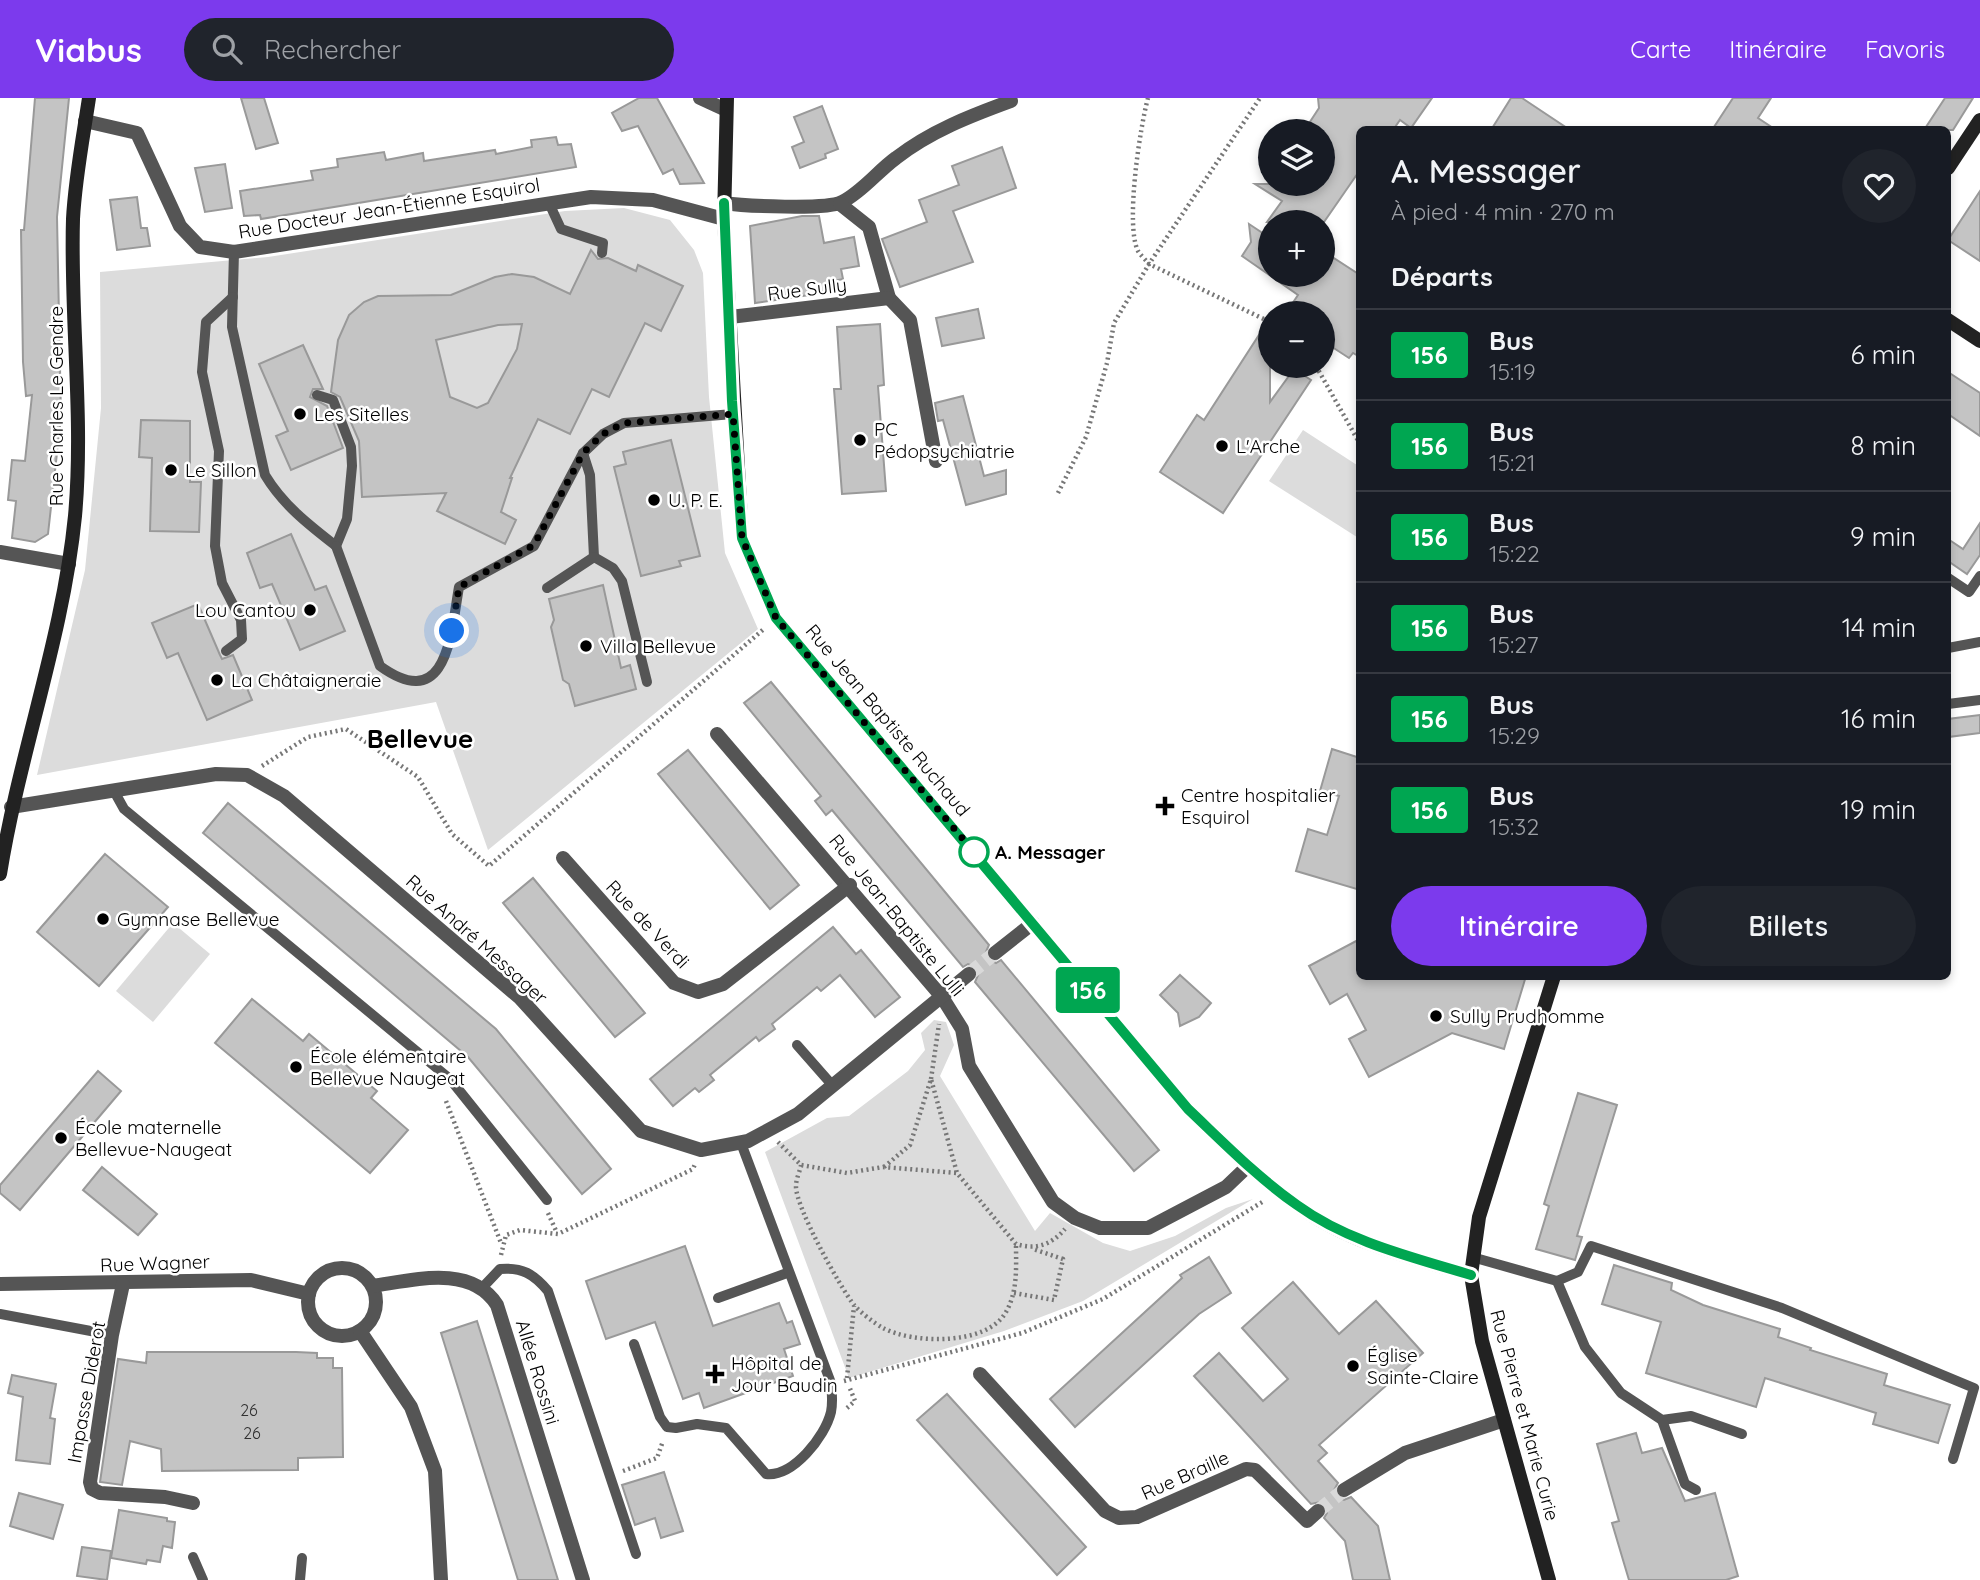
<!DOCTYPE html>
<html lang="fr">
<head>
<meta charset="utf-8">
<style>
  body { margin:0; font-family:Quicksand,sans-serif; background:#20242c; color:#f1f3f6; height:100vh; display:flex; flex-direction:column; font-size:26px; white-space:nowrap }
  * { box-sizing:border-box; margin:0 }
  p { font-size:23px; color:#9ea1a6 }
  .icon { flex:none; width:38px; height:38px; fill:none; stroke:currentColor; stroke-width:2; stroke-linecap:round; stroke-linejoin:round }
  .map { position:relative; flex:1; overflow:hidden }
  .drawer { position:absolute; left:1356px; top:28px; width:595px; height:854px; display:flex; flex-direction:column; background:#171b24; border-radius:10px; box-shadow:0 4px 10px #0003 }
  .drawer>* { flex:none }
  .badge { padding:0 14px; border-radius:5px; font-size:24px; line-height:46px }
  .controls { position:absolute; left:1258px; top:21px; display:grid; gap:14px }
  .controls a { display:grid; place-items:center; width:77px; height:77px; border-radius:50%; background:#171b24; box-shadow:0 4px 10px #0003; font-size:35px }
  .you { position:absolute; width:35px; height:35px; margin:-18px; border:5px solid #fff; border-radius:50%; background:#1a73e8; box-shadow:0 0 0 10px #1a73e833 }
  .map>.badge { position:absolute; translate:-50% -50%; box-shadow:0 0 0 4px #fff }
  h2 { padding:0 35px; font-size:26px; line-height:63px }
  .round { display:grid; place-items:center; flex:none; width:74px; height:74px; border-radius:37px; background:#20242c }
  .overview { display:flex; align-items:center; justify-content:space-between; height:119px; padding:0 35px }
  h1 { font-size:33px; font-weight:600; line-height:52px }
  .button { display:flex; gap:14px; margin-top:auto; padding:14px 35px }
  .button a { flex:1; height:80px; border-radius:42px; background:#7c3aed; color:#fff; font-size:28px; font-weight:600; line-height:80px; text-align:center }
  .button a+a { background:#20242c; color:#f1f3f6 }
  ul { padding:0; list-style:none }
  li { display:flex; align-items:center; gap:21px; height:91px; padding:0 35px; border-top:2px solid #363941 }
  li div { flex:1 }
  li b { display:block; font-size:26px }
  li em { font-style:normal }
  li .badge { min-width:77px; font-weight:700; text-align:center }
  header { display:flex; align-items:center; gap:42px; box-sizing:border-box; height:98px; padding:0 35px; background:#7c3aed; color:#fff }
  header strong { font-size:33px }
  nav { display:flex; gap:38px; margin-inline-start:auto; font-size:24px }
  .search { width:490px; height:63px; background:#20242c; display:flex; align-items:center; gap:18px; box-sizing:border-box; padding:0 24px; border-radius:38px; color:#9ea1a6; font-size:26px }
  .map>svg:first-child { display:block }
</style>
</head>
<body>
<header>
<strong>Viabus</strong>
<div class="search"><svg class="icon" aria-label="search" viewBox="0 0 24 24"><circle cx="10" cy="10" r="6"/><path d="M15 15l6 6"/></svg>Rechercher</div>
<nav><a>Carte</a><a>Itinéraire</a><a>Favoris</a></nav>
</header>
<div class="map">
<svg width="1980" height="1482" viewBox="0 0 1980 1482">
  <rect width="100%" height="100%" fill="#fff"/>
  <g fill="#dcdcdc">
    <path d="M624,110L670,122L694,152L703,175L709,299L725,455L758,531L488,752L436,604L37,677L85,472L101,310L100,174L268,159L565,113Z"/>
    <path d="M1303,332L1360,369V441L1269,383Z"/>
    <path d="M173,825L210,856L153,924L116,893Z"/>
    <path d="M934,922L946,924L954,947L940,978L1035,1133L1050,1115L1103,1145L1130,1153L1175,1138L1226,1110L1253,1101L1083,1203L1004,1233L849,1280L765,1054L827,1020L849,1018L908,973L925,952L921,935Z"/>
  </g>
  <g fill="#c4c4c4" stroke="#999" stroke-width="2" fill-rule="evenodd">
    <path d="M35,0H69L57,119L61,319L48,436L35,444L12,440L16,403L8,402L12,362L25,363L32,297L26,298L23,264L21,132H24Z"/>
    <path d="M241,0H264L278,45L256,51Z"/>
    <path d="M639,0H657L704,85L680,86L673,71L663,76L638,28L622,33L612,15Z"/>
    <path d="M1318,0H1432L1411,30L1400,22L1393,32H1360V72L1324,124H1267L1282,103L1255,86H1323V33H1304L1319,10Z"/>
    <path d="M1511,0H1522L1570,32H1491Z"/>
    <path d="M1733,0H1771L1758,20L1776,32H1712Z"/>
    <path d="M1945,0H1973L1953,32H1924Z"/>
    <path d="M822,8L838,51L825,56L826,60L800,70L792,49L804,44L794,19Z"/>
    <path d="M556,39L558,47L571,46L576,69L261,121L260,117L244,118L240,93L313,82L311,73L338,69L337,61L384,54L386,62L423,55L424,63L495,52L496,56L532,49L531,42Z"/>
    <path d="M1002,49L1016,90L953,113L973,164L900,189L882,141L927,124L919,102L959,87L952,68Z"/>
    <path d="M225,66L232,110L205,114L195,70Z"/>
    <path d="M1980,93V163L1948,142Z"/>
    <path d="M137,99L141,130H147L150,148L117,152L110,102Z"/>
    <path d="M802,118H819L824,145L854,139L859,168L841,171L843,181L825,185L826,192L816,196L755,205L750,128Z"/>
    <path d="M1249,126L1270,140V177H1323V153L1360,177V259L1353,255L1349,260L1323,243V215H1286L1298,197L1242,158L1251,144Z"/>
    <path d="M591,152L598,161L608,160L636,173L638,167L683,188L661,233L645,225L609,299L592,291L570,336L538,321L510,380H512L501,414L516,422L505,446L437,413L446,395L362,399L359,343L340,299L331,294L338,242L349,217L364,204L378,198L451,197L495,179L512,176L534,179L570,196ZM522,226L517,251L488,305L477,310L450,299L436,242L498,227Z"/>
    <path d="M978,211L984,240L942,248L936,220Z"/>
    <path d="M880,226L884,287L878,288L886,393L842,396L834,291H841L837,229Z"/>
    <path d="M1259,237L1270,244V304L1294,271L1311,282L1223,415L1160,374L1197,317L1204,322Z"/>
    <path d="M303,247L323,291H313L310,299L327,308L343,350L291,372L276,338L288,333L259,266Z"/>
    <path d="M1948,274L1980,295V338L1948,316Z"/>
    <path d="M963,298L984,378L1006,372V396L966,407L943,322L938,323L935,305Z"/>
    <path d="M141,322L190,323V384H201L199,434L150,433L152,360L139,359Z"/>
    <path d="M671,342L700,458L679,463L681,468L641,478L614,369L626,366L623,354Z"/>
    <path d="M1980,425V457L1967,476L1948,463V441L1963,451Z"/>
    <path d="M291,436L315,492L326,488L345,533L300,552L272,486L260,490L247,455Z"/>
    <path d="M603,487L621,570L630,567L636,591L575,608L569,586L563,582L551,529L554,522L549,501Z"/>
    <path d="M198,506L220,557L222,561L233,557L252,602L207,622L178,555L167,560L152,525Z"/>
    <path d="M771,584L989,847L985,856L988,861L996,865L1001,862L1159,1052L1134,1073L975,884L979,875L976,869L968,866L963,869L832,712L826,717L815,703L821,698L744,605Z"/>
    <path d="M1980,617V635L1948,639V621Z"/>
    <path d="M1332,651L1360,660V792L1296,773L1308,731L1327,737L1339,698L1320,693Z"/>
    <path d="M688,652L799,787L770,811L658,676Z"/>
    <path d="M228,705L496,931L611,1071L582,1096L468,959L203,735Z"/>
    <path d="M105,756L168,809L99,888L37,834Z"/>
    <path d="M533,780L645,915L615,939L503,805Z"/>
    <path d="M833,829L856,856L861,852L900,899L875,919L840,877L821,893L817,889L772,926L775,931L759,943L756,939L710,977L714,982L699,994L695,990L673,1008L650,981Z"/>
    <path d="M1360,841V878H1526L1504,951L1452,935L1369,979L1349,941L1366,932L1347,896L1330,906L1309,868Z"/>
    <path d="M1180,877L1211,905L1199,919L1180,928L1178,915L1160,897Z"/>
    <path d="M252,901L303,943L309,936L377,993L371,1000L408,1032L370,1075L215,945Z"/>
    <path d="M98,973L121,993L20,1112L0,1095V1087Z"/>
    <path d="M1578,995L1617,1007L1577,1138L1582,1139L1575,1162L1536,1151L1549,1108L1544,1106Z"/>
    <path d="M102,1069L157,1116L138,1137L83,1092Z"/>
    <path d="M685,1148L713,1228L779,1205L787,1225L792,1223L800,1246L784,1251L793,1278L704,1310L699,1295L683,1301L655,1224L606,1241L586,1183Z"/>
    <path d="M1209,1159L1231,1195L1199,1216L1075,1329L1050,1301L1182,1180L1180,1177Z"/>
    <path d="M1614,1167L1672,1185L1671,1192L1703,1207L1780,1231L1778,1239L1811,1250L1810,1252L1887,1276L1884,1287L1950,1307L1938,1345L1873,1326L1876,1315L1765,1280L1756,1309L1646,1275L1661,1224L1602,1206Z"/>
    <path d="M1293,1184L1339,1236L1376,1203L1423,1255L1319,1347L1327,1355L1318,1363L1338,1385L1334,1392L1336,1398L1344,1402L1351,1399L1378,1428L1390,1482H1353L1345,1443L1324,1420L1327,1415L1326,1407L1320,1404L1311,1406L1194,1278L1219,1255L1263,1303L1288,1281L1242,1230Z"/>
    <path d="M477,1223L545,1440L558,1482H518L441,1235Z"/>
    <path d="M147,1254H296L317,1255V1260H333V1270H342L343,1359L298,1360V1372L162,1373L161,1351L130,1343L122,1387L100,1384L118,1261L146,1265Z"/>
    <path d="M12,1277L56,1286L50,1320L55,1321L50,1366L16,1362L23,1299L8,1295Z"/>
    <path d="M947,1296L1086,1449L1057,1477L917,1322Z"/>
    <path d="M1636,1335L1642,1355L1662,1350L1685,1403L1715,1395L1738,1478L1726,1482H1629L1612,1425L1619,1423L1597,1346Z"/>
    <path d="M664,1374L683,1433L661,1440L655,1420L635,1427L622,1387Z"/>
    <path d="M19,1395L63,1407L53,1441L10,1428Z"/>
    <path d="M119,1412L167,1420V1423L175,1424L172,1450L163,1448L160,1464L147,1462L146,1466L111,1460Z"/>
    <path d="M82,1449L111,1453L107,1482L77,1478Z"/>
  </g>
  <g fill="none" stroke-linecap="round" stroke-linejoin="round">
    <g stroke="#d9d9d9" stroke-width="14" stroke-dasharray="14 7" stroke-linecap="butt">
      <path d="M969,876L995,855"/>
      <path d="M1318,1413L1344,1392"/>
    </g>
    <g stroke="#777" stroke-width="4.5" stroke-dasharray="2 3.5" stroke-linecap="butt">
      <path d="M1148,0C1140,29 1125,127 1138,153C1141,158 1146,162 1149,166L1260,0"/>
      <path d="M1316,268L1360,346"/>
      <path d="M1058,395L1086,339L1107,265L1114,225L1149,166L1270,224"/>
      <path d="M262,668L308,639L346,631L418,679L452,736L489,768L765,530"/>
      <path d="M931,981L939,926"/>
      <path d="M446,1003L501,1145"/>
      <path d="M778,1044L801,1067L847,1075L883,1069L957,1075L1016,1146C1036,1152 1051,1147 1065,1131"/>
      <path d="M801,1067C800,1073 796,1081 796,1088C795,1108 840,1189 854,1207C860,1214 874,1225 883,1230C913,1246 987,1248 1006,1214C1018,1193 1016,1169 1016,1146"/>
      <path d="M884,1069L910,1047L931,981L957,1075"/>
      <path d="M548,1115L557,1135"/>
      <path d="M501,1157L506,1137L520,1132L558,1136L693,1071L695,1066"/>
      <path d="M1014,1195L1054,1202L1063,1161L1033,1151"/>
      <path d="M847,1280L854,1208"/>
      <path d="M844,1283L1022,1235L1103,1201L1264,1103"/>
      <path d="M847,1310L855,1303L849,1288"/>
      <path d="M623,1373L657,1360L663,1343"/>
    </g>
    <g stroke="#555" stroke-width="10">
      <path d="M549,105L561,131L603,145L602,155"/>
      <path d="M234,154L232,229L265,377C283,407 309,427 336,448L347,421L352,368L351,349L333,302L317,297"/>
      <path d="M583,355L590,377L594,459"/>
      <path d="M336,448L380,568C448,617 451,534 459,489L534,448L583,355L603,336L624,325L733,316"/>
      <path d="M1948,480L1969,494L1980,478"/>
      <path d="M547,490L594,459L613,470L622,483L647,584"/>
      <path d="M1948,550L1980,544"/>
      <path d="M226,553L242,541L241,522L222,485L215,448L219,353L202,274L206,224L233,199"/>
      <path d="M1948,606L1980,602"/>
      <path d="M114,693L124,711L450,981L547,1102"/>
      <path d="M797,947L833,988"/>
      <path d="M1472,1159L1557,1183L1578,1174L1591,1148L1782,1210L1974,1290L1953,1361"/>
      <path d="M1557,1183L1585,1249L1621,1295L1662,1322L1691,1318L1742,1336"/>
      <path d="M482,1190L500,1171C522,1169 534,1176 548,1193L636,1456"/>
      <path d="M718,1200L787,1175"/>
      <path d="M0,1216L112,1237"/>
      <path d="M634,1246L660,1319L667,1329L676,1330L697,1326L726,1330L766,1376C793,1379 825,1339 831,1314C833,1304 832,1294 831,1285L741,1045"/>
      <path d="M1662,1322L1685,1386L1696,1392"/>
      <path d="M193,1459L203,1482"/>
      <path d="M300,1482L302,1460"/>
    </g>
    <g stroke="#555" stroke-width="14">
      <path d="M700,0L726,12"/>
      <path d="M85,23L137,35L180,128L200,149L234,154L591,99L653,102L724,121"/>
      <path d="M724,105C744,108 827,112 842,104C862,94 878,73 896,60C931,33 970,18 1011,3"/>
      <path d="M840,106L869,129L889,200L910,222L936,363"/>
      <path d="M730,219L889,200"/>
      <path d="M0,454L69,466"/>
      <path d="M717,636L942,899L962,931L969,968L1053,1104L1075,1120L1100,1130H1148L1226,1089L1248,1068"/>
      <path d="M11,709L216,676L247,677L284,698L520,900L641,1033L701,1052L748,1043L798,1016L969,876"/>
      <path d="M563,760L674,885L698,894L723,886L850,787"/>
      <path d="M995,855L1033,825"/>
      <circle cx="342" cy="1204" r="34"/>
      <path d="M0,1186L251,1182L309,1196"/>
      <path d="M123,1186L112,1237L90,1384L92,1391L100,1395L165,1399L193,1405"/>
      <path d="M373,1188C414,1182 471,1166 497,1207L583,1482"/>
      <path d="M360,1233L411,1309L435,1373L441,1482"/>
      <path d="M980,1276L1105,1413L1119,1420L1137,1419L1246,1371L1255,1372L1307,1423L1318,1413"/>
      <path d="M1344,1392L1405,1355L1504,1322"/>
    </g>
    <g stroke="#222" stroke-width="14">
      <path d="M727,0L724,121L742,440L776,520L1188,1011C1223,1044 1257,1079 1297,1107C1347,1144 1412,1160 1471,1177"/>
      <path d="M1948,70L1980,22"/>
      <path d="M1948,222L1980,243"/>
      <path d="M0,776C19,656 63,540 75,418C84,319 70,220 73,121C75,81 83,40 89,0"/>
      <path d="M1549,1482L1482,1243L1471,1177L1479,1119L1554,878"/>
    </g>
  </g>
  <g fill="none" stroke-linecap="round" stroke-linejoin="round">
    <defs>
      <path id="line" d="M724,105L732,303L742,440L776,520L1188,1011C1223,1044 1257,1079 1297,1107C1348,1144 1412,1159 1471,1177"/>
    </defs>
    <use href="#line" stroke="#fff" stroke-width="16"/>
    <use href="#line" stroke="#00a651" stroke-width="10"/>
    <path stroke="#000" stroke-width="7" stroke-dasharray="0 12.6" d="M452,533L459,489L534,447L583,355L603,336L624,325L733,316L742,440L776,520L974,754"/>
  </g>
  <g fill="#000" stroke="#fff" stroke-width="2.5">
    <circle cx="300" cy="316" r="7"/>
    <circle cx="860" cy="342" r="7"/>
    <circle cx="1222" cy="348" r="7"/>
    <circle cx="171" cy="372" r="7"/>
    <circle cx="654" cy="402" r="7"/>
    <circle cx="310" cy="512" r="7"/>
    <circle cx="586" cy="548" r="7"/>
    <circle cx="217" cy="582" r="7"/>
    <path d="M1161.5 697.5h7v7h7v7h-7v7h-7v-7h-7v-7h7z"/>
    <circle cx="103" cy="821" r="7"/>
    <circle cx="1436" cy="918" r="7"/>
    <circle cx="296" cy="969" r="7"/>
    <circle cx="61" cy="1040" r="7"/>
    <circle cx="1353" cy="1268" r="7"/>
    <path d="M711.5 1265.5h7v7h7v7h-7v7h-7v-7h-7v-7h7z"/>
  </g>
  <circle fill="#fff" stroke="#00a651" stroke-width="3.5" cx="974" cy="754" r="14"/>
  <g text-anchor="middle" stroke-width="5" stroke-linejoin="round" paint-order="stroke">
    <g font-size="16" fill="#313131">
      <text x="249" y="1318">26</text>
      <text x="252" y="1341">26</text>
    </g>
    <g font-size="19" fill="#000" stroke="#fff">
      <text transform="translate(389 110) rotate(-9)" y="7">Rue Docteur Jean-Étienne Esquirol</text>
      <text transform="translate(807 191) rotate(-7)" y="7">Rue Sully</text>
      <text transform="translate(56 308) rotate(-90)" y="7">Rue Charles Le Gendre</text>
      <text transform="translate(888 622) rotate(50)" y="7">Rue Jean Baptiste Ruchaud</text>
      <text transform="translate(897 817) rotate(51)" y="7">Rue Jean-Baptiste Lulli</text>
      <text transform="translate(648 826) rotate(47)" y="7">Rue de Verdi</text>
      <text transform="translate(477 841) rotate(42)" y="7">Rue André Messager</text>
      <text transform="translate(155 1165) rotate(-2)" y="7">Rue Wagner</text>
      <text transform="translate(538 1274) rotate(73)" y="7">Allée Rossini</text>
      <text transform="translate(86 1294) rotate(-80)" y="7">Impasse Diderot</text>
      <text transform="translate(1525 1317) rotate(75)" y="7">Rue Pierre et Marie Curie</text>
      <text transform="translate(1185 1377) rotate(-24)" y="7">Rue Braille</text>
    </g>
    <g font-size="19" fill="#000" stroke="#fff" text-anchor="start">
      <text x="314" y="323">Les Sitelles</text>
      <text x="874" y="338">PC<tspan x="874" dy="22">Pédopsychiatrie</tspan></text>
      <text x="1236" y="355">L'Arche</text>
      <text x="185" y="379">Le Sillon</text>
      <text x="668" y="409">U. P. E.</text>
      <text x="296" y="519" text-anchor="end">Lou Cantou</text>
      <text x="600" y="555">Villa Bellevue</text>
      <text x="231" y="589">La Châtaigneraie</text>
      <text x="1181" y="704">Centre hospitalier<tspan x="1181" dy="22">Esquirol</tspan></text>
      <text x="117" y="828">Gymnase Bellevue</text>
      <text x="1450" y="925">Sully Prudhomme</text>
      <text x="310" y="965">École élémentaire<tspan x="310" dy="22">Bellevue Naugeat</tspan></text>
      <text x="75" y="1036">École maternelle<tspan x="75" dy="22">Bellevue-Naugeat</tspan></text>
      <text x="1367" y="1264">Église<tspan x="1367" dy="22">Sainte-Claire</tspan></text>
      <text x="731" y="1272">Hôpital de<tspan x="731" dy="22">Jour Baudin</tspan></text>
    </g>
    <g font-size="19" font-weight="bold" fill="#000" stroke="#fff" text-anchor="start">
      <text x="995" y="761">A. Messager</text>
    </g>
    <g font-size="26" font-weight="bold" fill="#000" stroke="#fff">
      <text x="420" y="650">Bellevue</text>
    </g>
  </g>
</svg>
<div class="controls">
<a><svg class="icon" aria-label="layers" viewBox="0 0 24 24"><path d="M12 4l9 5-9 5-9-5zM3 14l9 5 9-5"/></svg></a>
<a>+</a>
<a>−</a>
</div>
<div class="you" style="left:452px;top:533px"></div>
<b class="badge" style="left:1088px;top:892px;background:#00a651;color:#fff">156</b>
<section class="drawer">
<div class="overview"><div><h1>A. Messager</h1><p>À pied · 4 min · 270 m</p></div><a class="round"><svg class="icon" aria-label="heart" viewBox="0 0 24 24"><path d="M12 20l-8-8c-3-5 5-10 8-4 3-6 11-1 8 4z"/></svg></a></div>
<h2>Départs</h2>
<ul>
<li><span class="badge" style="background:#00a651;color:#fff">156</span><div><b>Bus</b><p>15:19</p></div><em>6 min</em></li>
<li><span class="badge" style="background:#00a651;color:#fff">156</span><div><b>Bus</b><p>15:21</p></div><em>8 min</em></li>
<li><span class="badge" style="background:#00a651;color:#fff">156</span><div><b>Bus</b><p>15:22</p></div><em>9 min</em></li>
<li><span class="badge" style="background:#00a651;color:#fff">156</span><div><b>Bus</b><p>15:27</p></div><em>14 min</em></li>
<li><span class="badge" style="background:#00a651;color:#fff">156</span><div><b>Bus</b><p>15:29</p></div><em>16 min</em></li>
<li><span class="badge" style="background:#00a651;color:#fff">156</span><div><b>Bus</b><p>15:32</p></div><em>19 min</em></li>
</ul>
<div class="button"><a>Itinéraire</a><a>Billets</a></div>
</section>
</div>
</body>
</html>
